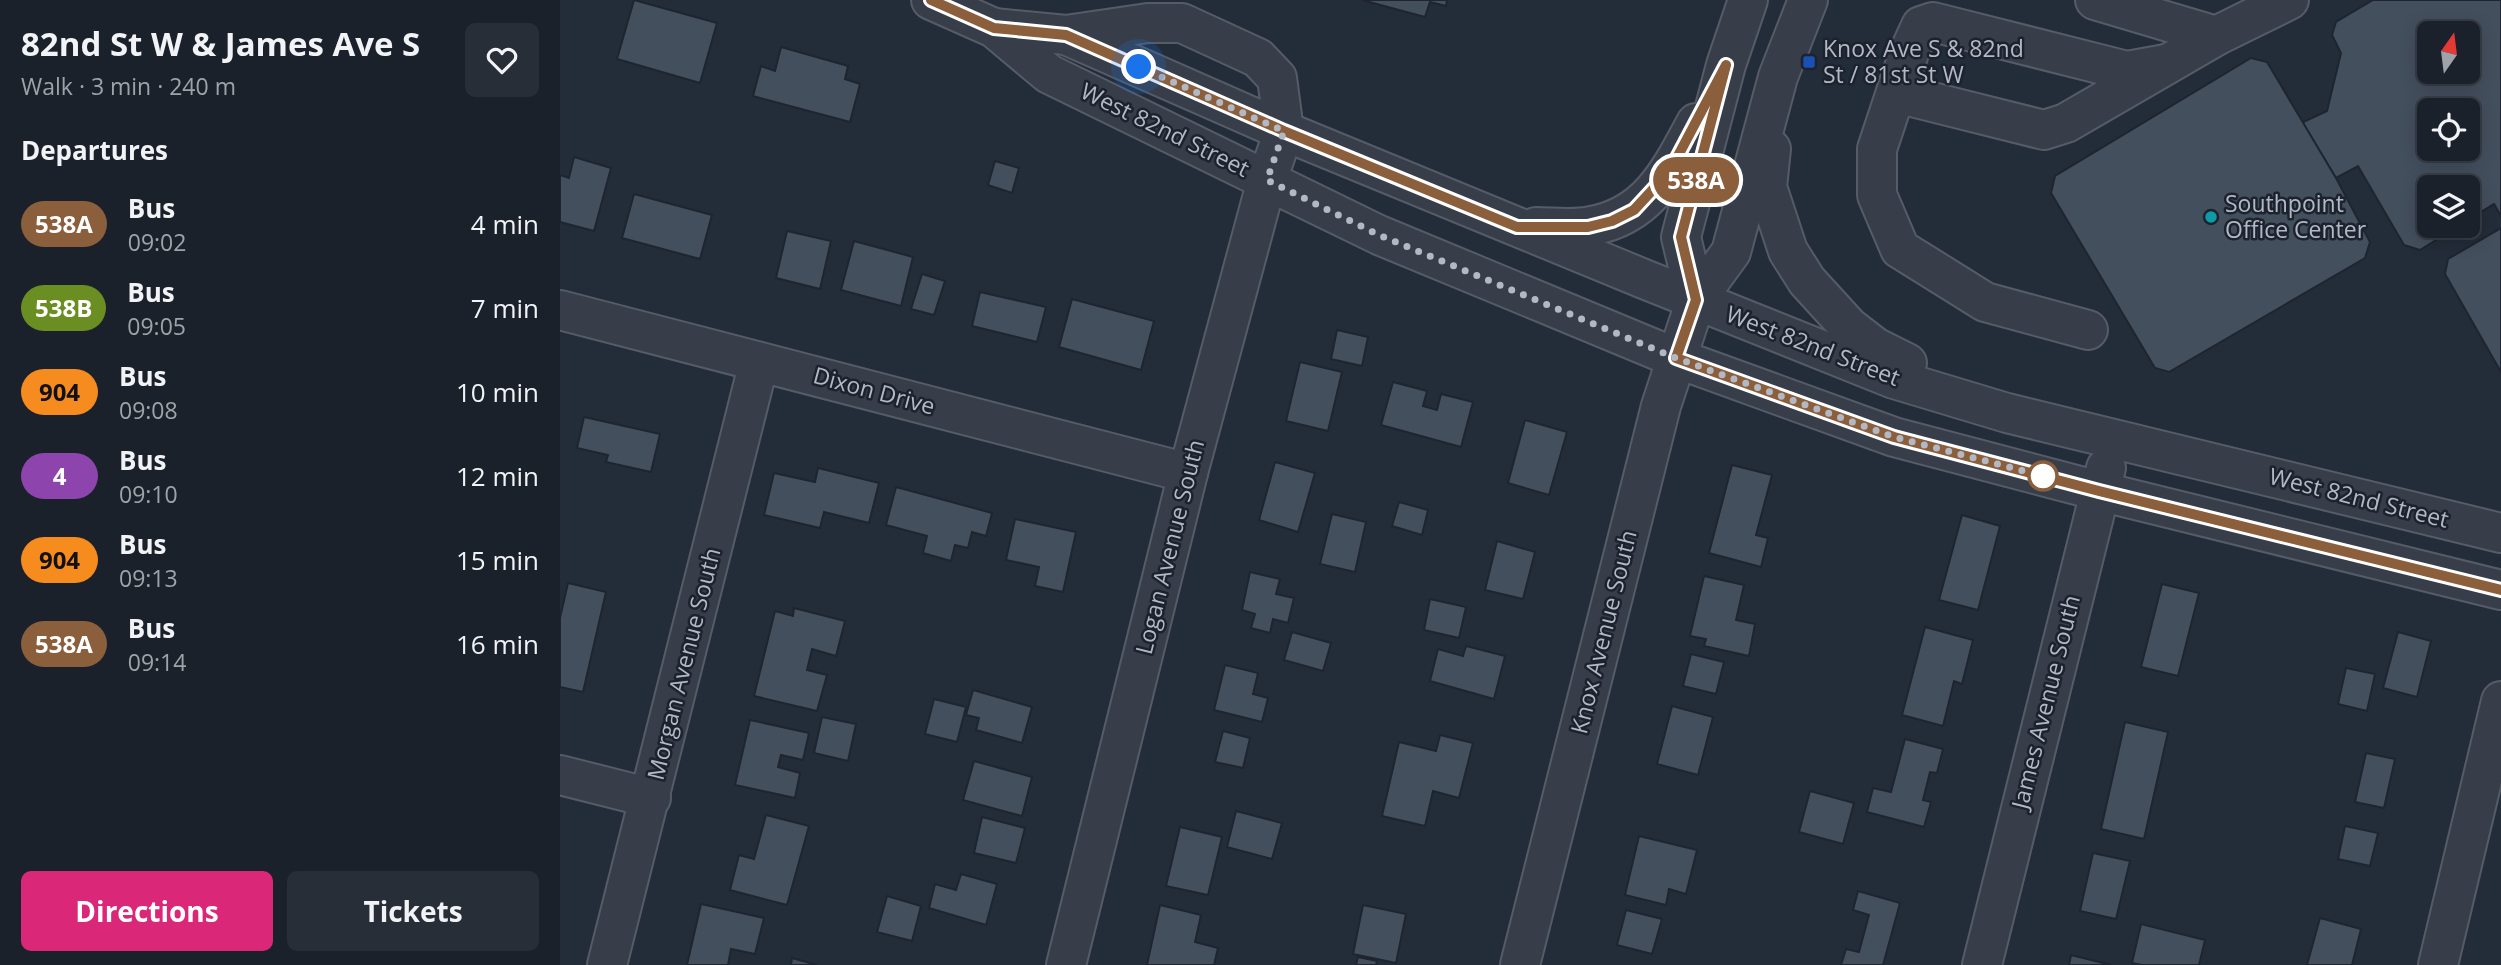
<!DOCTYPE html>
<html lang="en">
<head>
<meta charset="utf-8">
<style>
  body { margin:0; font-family:"Open Sans",sans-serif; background:#272e37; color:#f1f3f6; height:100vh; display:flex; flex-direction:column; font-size:26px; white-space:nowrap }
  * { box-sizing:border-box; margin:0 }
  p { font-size:23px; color:#9fa3a9 }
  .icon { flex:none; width:38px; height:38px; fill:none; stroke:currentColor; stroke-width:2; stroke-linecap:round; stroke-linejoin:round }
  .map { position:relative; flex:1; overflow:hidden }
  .panel { display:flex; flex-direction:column; background:#1a212b; width:560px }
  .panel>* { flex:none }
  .badge { padding:0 14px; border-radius:23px; font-size:24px; line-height:46px }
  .needle { width:46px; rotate:14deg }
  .fabs { position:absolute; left:1857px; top:21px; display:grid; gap:14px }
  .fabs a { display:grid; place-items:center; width:63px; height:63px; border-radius:10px; background:#1a212b; box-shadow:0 4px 18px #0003,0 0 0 2px #383e47; font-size:35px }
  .you { position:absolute; width:35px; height:35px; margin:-18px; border:5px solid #fff; border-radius:50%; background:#1a73e8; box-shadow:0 0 0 10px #1a73e833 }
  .map>.badge { position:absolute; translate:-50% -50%; box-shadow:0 0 0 4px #fff }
  h2 { padding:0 21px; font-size:26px; line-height:63px }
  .round { display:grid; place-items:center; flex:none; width:74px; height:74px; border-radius:10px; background:#272e37 }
  .headline { display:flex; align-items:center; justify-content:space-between; height:119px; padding:0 21px }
  h1 { font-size:33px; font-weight:700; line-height:52px }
  .cta { display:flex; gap:14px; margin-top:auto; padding:14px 21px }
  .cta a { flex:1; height:80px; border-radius:10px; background:#db2777; color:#fff; font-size:28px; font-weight:700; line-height:80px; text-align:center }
  .cta a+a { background:#272e37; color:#f1f3f6 }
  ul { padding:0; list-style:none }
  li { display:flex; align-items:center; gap:21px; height:84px; padding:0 21px }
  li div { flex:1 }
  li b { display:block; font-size:26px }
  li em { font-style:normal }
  li .badge { min-width:77px; font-weight:700; text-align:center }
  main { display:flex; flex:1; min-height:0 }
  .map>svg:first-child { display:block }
</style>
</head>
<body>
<main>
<section class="panel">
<div class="headline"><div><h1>82nd St W &amp; James Ave S</h1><p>Walk · 3 min · 240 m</p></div><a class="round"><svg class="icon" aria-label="heart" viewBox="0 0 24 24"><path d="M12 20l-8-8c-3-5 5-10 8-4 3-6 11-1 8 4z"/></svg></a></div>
<h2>Departures</h2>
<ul>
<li><span class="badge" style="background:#8b5e3c;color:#fff">538A</span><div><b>Bus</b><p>09:02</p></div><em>4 min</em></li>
<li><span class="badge" style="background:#6b8e23;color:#fff">538B</span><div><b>Bus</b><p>09:05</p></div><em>7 min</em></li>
<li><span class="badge" style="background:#f68b1f;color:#111">904</span><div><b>Bus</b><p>09:08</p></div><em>10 min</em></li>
<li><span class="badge" style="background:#8e44ad;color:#fff">4</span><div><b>Bus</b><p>09:10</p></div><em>12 min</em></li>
<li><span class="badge" style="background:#f68b1e;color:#111">904</span><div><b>Bus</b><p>09:13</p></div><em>15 min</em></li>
<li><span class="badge" style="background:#8b5e3c;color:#fff">538A</span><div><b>Bus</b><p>09:14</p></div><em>16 min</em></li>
</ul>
<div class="cta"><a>Directions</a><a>Tickets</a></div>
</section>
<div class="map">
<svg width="1941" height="965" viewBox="0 0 1941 965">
  <rect width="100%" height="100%" fill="#232c39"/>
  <g fill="#444f5e" stroke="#1e2530" stroke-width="2" fill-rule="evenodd">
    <path d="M74,0L157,23L140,83L57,59Z"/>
    <path d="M802,0H887L886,6L870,2L865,17Z"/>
    <path d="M1813,0H1941V216L1934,204L1908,220V187H1869V226H1898L1860,250L1844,245L1798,166L1776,178L1741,123L1767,111L1781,53L1772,35L1776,22ZM1869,33H1908V72H1869ZM1869,110H1908V149H1869Z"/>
    <path d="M221,47L288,66L285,79L300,84L290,122L193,96L201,66L215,71Z"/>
    <path d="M1691,58L1707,62L1776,178L1810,242L1805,258L1609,372L1595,368L1491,193L1495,176Z"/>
    <path d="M14,157L51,168L34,231L0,222V175L9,178Z"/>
    <path d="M435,161L459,168L452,193L428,185Z"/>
    <path d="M74,194L152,215L140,259L62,238Z"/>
    <path d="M1941,228V372L1885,274L1888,259Z"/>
    <path d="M227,231L271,241L260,289L216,278Z"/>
    <path d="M294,241L353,257L341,306L281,290Z"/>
    <path d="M362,274L385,281L374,315L351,309Z"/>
    <path d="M420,292L486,307L477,342L412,326Z"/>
    <path d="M512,299L594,321L581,370L499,347Z"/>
    <path d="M777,330L808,337L802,366L771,359Z"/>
    <path d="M740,362L782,372L768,431L726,421Z"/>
    <path d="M833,382L867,391L863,406L877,410L881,394L913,402L901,447L821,425Z"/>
    <path d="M24,417L100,434L91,472L46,462L48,455L17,448Z"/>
    <path d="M965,420L1007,432L989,495L948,483Z"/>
    <path d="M715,462L755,473L738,532L699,520Z"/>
    <path d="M1172,465L1212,475L1196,535L1208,538L1201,567L1149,553Z"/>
    <path d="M258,468L319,483L309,523L264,512L260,528L204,515L214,473L255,482Z"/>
    <path d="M336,487L432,513L426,536L412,532L408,548L395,545L391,561L363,553L367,536L326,525Z"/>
    <path d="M839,502L868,510L862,535L832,526Z"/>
    <path d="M772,514L806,522L795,572L760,564Z"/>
    <path d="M1402,515L1440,526L1418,610L1379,600Z"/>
    <path d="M455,519L516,532L503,592L475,586L479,567L446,560Z"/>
    <path d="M937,541L975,552L963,599L925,590Z"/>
    <path d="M690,572L720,579L716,594L734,598L728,623L713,619L710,633L691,628L695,614L682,610Z"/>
    <path d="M1144,576L1184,585L1176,620L1195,624L1189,656L1144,646L1146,639L1130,636Z"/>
    <path d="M8,583L46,592L23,692L0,687V618Z"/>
    <path d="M1602,584L1639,593L1618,676L1581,667Z"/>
    <path d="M870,599L906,607L899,638L864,630Z"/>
    <path d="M234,608L285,621L276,656L252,649L247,670L267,675L257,711L194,696L215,611L233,616Z"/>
    <path d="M1365,627L1413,640L1402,684L1394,681L1383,726L1342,715Z"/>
    <path d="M732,632L771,643L763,671L724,660Z"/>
    <path d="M1838,632L1871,641L1857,697L1823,688Z"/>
    <path d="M906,646L945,656L934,699L870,681L878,649L903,656Z"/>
    <path d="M1131,654L1164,662L1156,694L1123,686Z"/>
    <path d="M665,665L698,673L693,694L708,698L702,722L654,710Z"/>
    <path d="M1786,668L1815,674L1807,711L1778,704Z"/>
    <path d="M413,690L472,707L462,743L416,730L419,718L406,715Z"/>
    <path d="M374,699L406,707L397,742L365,734Z"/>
    <path d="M1112,706L1153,717L1138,775L1097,764Z"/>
    <path d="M262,717L296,724L288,761L254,753Z"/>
    <path d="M190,720L249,733L243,760L221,755L218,767L240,773L235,798L175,785Z"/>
    <path d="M1565,722L1608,732L1584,839L1541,829Z"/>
    <path d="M663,731L690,738L683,768L655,762Z"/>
    <path d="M880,735L913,743L899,798L873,791L865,826L822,816L839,742L876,751Z"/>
    <path d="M1345,739L1383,749L1377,773L1370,772L1363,800L1371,802L1364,827L1307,812L1313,788L1331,792Z"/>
    <path d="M1806,753L1835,759L1824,808L1795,802Z"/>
    <path d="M414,761L472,777L462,816L403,800Z"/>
    <path d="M1250,791L1294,803L1283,844L1239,832Z"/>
    <path d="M676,811L722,823L712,859L667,847Z"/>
    <path d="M206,815L249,826L227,905L170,890L179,855L194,859Z"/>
    <path d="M422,817L465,828L456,863L414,853Z"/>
    <path d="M1785,826L1818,833L1810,866L1778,859Z"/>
    <path d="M620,827L662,837L648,895L606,886Z"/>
    <path d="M1079,836L1137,850L1126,894L1109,889L1106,905L1065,895Z"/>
    <path d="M1533,853L1570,861L1556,919L1520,911Z"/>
    <path d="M401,874L437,884L426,925L369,908L375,884L396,890Z"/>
    <path d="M1298,891L1340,903L1323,965H1281L1286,949L1299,952L1309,915L1293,910Z"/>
    <path d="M327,896L361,906L352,941L317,932Z"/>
    <path d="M141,904L204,918L195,954L171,949L168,965H127Z"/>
    <path d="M600,905L641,915L635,942L658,948L654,965H587Z"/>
    <path d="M803,905L846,914L836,963L793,954Z"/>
    <path d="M1066,910L1102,919L1092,954L1057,945Z"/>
    <path d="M1760,918L1801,929L1792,965H1747Z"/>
    <path d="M1581,924L1645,940L1639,965H1582L1572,963Z"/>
    <path d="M1511,955L1551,965H1509Z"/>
    <path d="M798,957L817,961L816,965H796Z"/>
    <path d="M232,958L257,965H231Z"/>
  </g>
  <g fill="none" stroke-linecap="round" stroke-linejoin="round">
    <defs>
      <g id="minor">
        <path d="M371,0L434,28L489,74L819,235L1116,358L1334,437L1539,491L1941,590"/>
        <path d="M1535,0L1656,36L1729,0"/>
        <path d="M434,28L506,35L724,131L1084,279L1334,379L1447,413L1941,533"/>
        <path d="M1336,93L1484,130L1506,123L1656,36"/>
        <path d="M1211,149L1207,187L1228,251L1247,281L1289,327L1315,347L1347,363"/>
        <path d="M976,227C993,227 1013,230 1031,226C1089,216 1110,171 1136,123"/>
        <path d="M1136,300L1121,237L1166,65L1188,0"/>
        <path d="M0,310L628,473"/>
        <path d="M1528,330L1425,302L1340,249L1317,195V149L1350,50L1361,26L1373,22L1567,71L1606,64"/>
        <path d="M0,775L91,798"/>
        <path d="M47,965L199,362"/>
        <path d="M506,965L628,473L707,180L724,131L717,78L698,58L622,23H588L506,35"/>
        <path d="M960,965L1101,406L1136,300L1171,252L1218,77L1248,0"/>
        <path d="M1422,965L1546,468"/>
        <path d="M1878,965L1941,701"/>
      </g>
    </defs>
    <use href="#minor" stroke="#555c67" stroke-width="42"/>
    <use href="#minor" stroke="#373e49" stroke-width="38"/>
  </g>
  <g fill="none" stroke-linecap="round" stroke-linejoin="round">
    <defs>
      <path id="line" d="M371,0L434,28L506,35L724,131L957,227H1028L1052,221L1074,210L1110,171L1166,65L1121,237L1136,300L1116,358L1334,437L1539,491L1941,590"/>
    </defs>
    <use href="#line" stroke="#fff" stroke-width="16"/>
    <use href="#line" stroke="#8b5e3c" stroke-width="10"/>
    <path stroke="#b2b9c5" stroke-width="7" stroke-dasharray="0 12.6" d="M579,67L724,131L707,180L819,235L1116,358L1334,437L1487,477L1483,476"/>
  </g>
  <rect fill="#1a4fb4" stroke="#1c232e" stroke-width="2.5" x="1242" y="55" width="14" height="14" rx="3.5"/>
  <circle fill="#0f9aa8" stroke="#1c232e" stroke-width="2.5" cx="1651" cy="217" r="7"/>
  <circle fill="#fff" stroke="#8b5e3c" stroke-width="3.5" cx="1483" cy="476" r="14"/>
  <g text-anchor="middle" stroke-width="5" stroke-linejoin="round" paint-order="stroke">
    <g font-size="23" fill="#b2b9c5" stroke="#1c232e" text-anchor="start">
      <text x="1263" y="57">Knox Ave S &amp; 82nd<tspan x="1263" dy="26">St / 81st St W</tspan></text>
      <text x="1665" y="212">Southpoint<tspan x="1665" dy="26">Office Center</tspan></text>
    </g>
    <g font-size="23" fill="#b2b9c5" stroke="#1c232e">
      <text transform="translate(605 130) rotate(26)" y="8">West 82nd Street</text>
      <text transform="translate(1253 346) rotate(21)" y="8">West 82nd Street</text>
      <text transform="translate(314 391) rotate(15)" y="8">Dixon Drive</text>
      <text transform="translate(1799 498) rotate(14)" y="8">West 82nd Street</text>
      <text transform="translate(610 547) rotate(-76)" y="8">Logan Avenue South</text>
      <text transform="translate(1044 632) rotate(-76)" y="8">Knox Avenue South</text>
      <text transform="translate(124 664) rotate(-76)" y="8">Morgan Avenue South</text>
      <text transform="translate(1486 702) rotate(-76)" y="8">James Avenue South</text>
    </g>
  </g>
</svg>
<div class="fabs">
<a><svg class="needle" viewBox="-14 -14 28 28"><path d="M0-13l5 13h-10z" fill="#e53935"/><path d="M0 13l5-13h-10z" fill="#9fa3a9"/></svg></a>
<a><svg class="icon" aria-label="locate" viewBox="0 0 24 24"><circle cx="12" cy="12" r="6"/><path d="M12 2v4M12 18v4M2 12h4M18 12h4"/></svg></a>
<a><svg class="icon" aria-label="layers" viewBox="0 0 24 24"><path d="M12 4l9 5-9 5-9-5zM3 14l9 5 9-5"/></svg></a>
</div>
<div class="you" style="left:579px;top:67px"></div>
<b class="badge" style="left:1136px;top:180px;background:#8b5e3c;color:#fff">538A</b>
</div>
</main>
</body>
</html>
